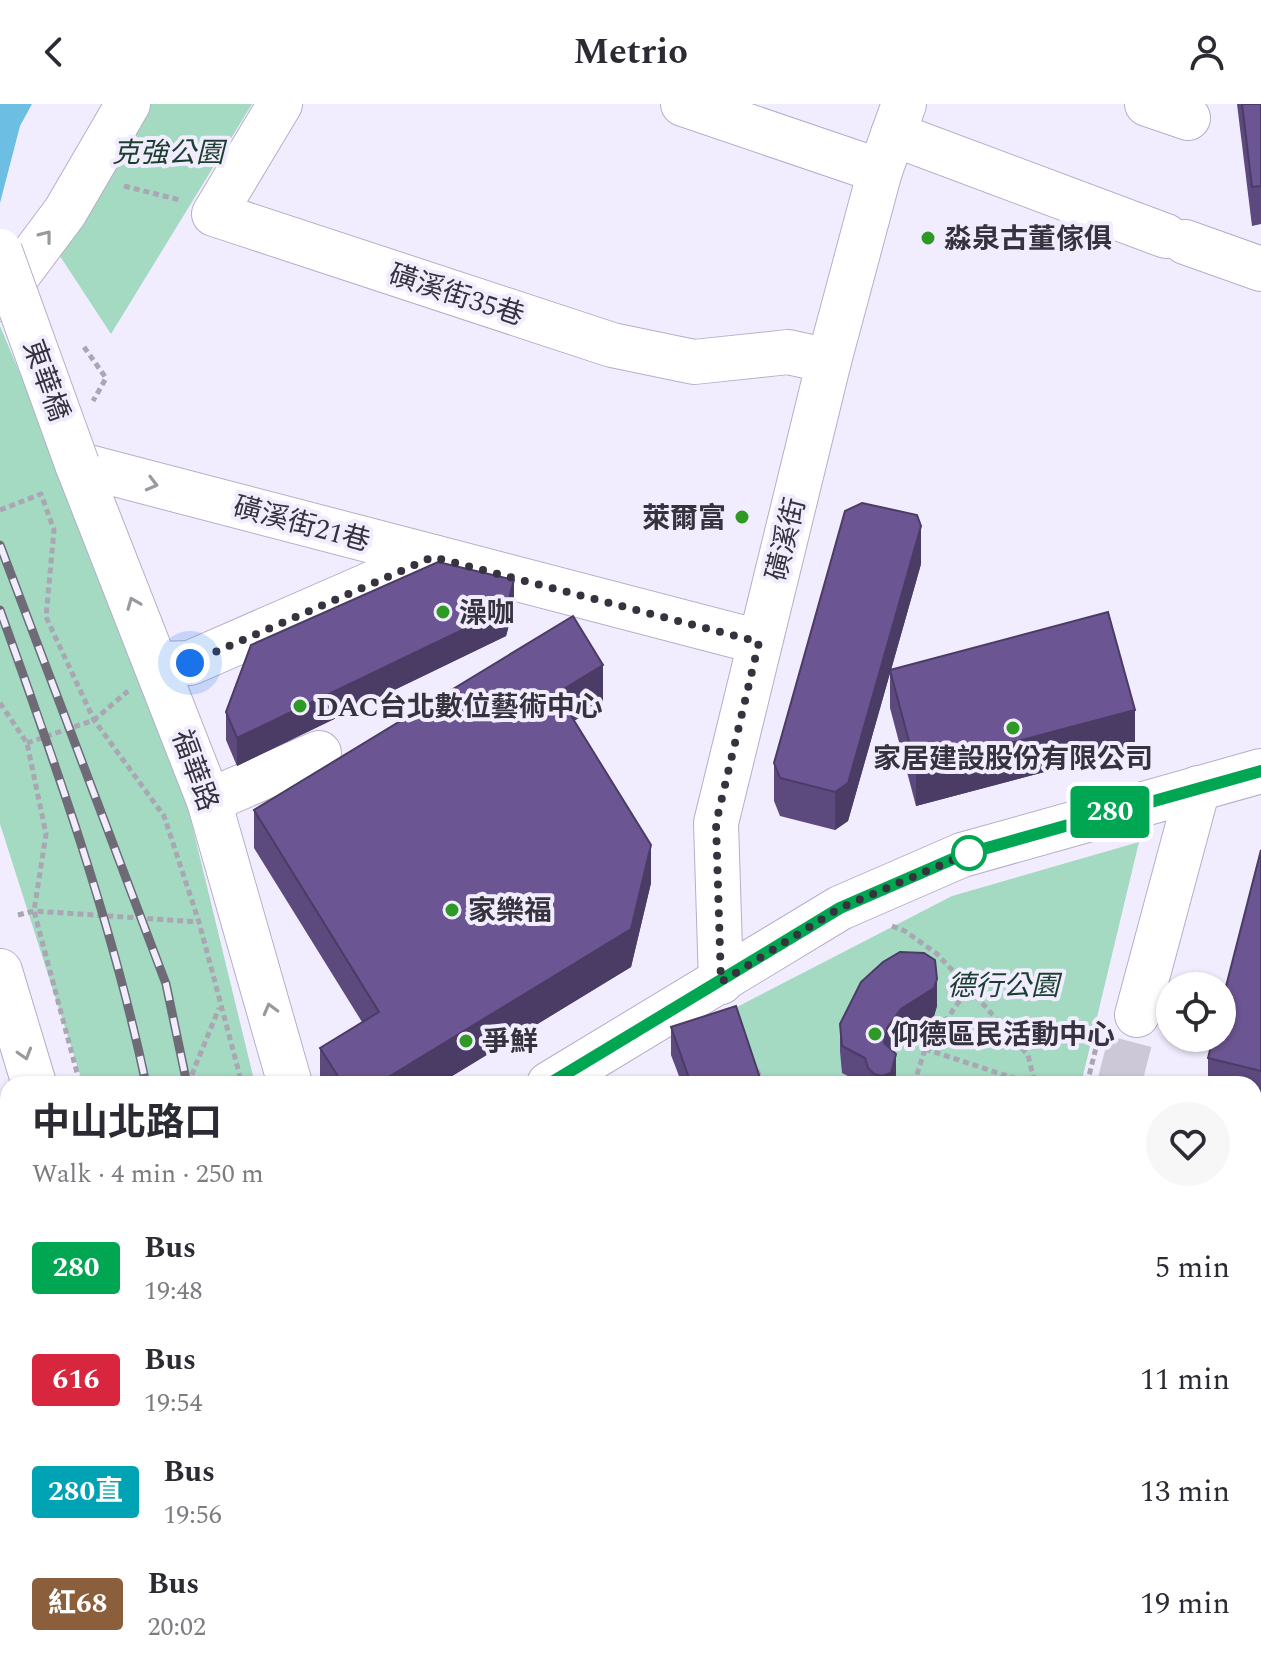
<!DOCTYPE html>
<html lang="en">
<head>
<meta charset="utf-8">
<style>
  body { margin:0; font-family:Spectral,"Noto Sans TC",serif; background:#f7f7f7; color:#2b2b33; height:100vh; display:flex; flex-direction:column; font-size:30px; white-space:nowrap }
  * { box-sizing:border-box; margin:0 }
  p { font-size:26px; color:#7c7c81 }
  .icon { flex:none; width:44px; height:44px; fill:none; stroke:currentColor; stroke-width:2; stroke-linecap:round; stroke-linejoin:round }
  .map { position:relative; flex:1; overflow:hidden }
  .sheet { position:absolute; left:0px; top:972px; width:1262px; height:602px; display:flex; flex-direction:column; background:#fff; border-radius:24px 24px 0 0; box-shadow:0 2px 6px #0004 }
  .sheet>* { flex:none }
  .badge { padding:0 16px; border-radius:6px; font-size:28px; line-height:52px }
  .tools { position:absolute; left:1156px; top:868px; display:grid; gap:16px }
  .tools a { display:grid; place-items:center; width:80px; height:80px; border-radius:50%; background:#fff; box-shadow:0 2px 6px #0004; font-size:40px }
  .you { position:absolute; width:40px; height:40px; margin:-20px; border:6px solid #fff; border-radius:50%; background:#1a73e8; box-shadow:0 0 0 12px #1a73e833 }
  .map>.badge { position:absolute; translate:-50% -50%; box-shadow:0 0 0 4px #fff }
  .round { display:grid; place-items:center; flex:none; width:84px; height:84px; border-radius:42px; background:#f7f7f7 }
  .overview { display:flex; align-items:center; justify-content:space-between; height:136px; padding:0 32px }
  h1 { font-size:38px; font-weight:700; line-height:60px }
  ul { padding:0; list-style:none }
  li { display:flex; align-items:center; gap:24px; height:112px; padding:0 32px }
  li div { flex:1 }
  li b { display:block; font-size:30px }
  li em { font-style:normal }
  li .badge { min-width:88px; font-weight:700; text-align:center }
  header { display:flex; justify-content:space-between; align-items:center; height:104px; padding:0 32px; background:#fff; font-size:36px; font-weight:700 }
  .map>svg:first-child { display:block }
</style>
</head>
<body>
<header><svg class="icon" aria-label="back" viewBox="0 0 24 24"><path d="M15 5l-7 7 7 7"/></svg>Metrio<svg class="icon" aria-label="person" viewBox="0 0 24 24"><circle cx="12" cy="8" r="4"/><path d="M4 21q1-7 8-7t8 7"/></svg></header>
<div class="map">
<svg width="1261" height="1573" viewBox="0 0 1261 1573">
  <rect width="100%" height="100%" fill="#f2edfe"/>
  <g fill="#a3dac1">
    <path d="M141,0H252L111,230L56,146Z"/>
    <path d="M0,222L168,622L255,980H83L0,720Z"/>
    <path d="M1139,738L1081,980H761L733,905L952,792Z"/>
  </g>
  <path fill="#6cbfe3" d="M0,0H32L20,22L0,99Z"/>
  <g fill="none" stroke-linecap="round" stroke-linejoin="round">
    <path stroke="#ccc8d8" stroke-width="44" stroke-dasharray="44 22" stroke-linecap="butt" d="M1119,980L1137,911"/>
    <defs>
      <g id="minor">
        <path d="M280,0L214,110L612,241L694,258L788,248L829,257"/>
        <path d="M683,0L880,67"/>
        <path d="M1147,0L1188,14"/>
        <path d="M893,30L1166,132"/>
        <path d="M1185,138L1261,165"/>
        <path d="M0,195L65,108L128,0"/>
        <path d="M77,360L759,538"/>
        <path d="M77,360L209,697L290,980"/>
        <path d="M158,560L190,559L433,453"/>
        <path d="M209,697L319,649"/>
        <path d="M0,867L34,980"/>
        <path d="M721,878L716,719L829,257L880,67L904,0"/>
        <path d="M1137,911L1198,684"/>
        <path d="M549,980L840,804L962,751L1261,667"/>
        <path d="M0,1249L8,1246"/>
        <path d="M0,1515H8"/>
        <path d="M272,1566L327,1569"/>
        <path d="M1106,1566L1136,1573"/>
        <path d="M89,1573V1566"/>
        <path d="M575,1573V1566"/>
      </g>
    </defs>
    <use href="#minor" stroke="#b6aec9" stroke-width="46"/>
    <g stroke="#aaa6b4" stroke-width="5" stroke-dasharray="6 4" stroke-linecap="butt">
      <path d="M124,82L180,96"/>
      <path d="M84,243L106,274L93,297"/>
      <path d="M0,406L41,390L54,426L46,513L94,616L164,712L199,818L242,980"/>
      <path d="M0,599L27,639L46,730L34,807L80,980"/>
      <path d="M27,639L94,616L128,587"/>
      <path d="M18,811L34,807L199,818"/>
      <path d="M892,822L905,827L937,850L969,884L1028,951L1035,980"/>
      <path d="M925,945L1032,980"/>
      <path d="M757,966L763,980"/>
      <path d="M188,980L219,904"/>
      <path d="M914,980L925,945L969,884"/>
      <path d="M1087,980L1101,923"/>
    </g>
    <use href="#minor" stroke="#fff" stroke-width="44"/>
    <defs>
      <g id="rail">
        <path d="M0,441L166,880L187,980"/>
        <path d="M0,506C56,662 112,818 146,980"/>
        <path d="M169,1573V1566"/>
        <path d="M237,1573V1566"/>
      </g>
    </defs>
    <use href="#rail" stroke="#6e6b77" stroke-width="9"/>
    <use href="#rail" stroke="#f2edfe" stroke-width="6" stroke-dasharray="18" stroke-linecap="butt"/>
    <defs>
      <path id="minor-bridge" d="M0,147L77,360"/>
    </defs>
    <use href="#minor-bridge" stroke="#b6aec9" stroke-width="46" stroke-linecap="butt"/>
    <use href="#minor-bridge" stroke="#fff" stroke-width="44"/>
  </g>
  <g fill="#5c497e">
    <path d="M1237,0H1261V120L1252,122Z"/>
    <path d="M921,460L891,566L1135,644L916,702L890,604V569L848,717L835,726L780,712L774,697V659Z"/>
    <path d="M514,503L506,532L237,662L226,636V608Z"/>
    <path d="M603,599L574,617L651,779L631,863L439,980H320V944L362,918L254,744V706Z"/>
    <path d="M1261,746V995L1254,993V980H1208V954Z"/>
    <path d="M937,902L934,912L901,933L891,945L896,980H863L842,969L840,947V920Z"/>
    <path d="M671,923L762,980H682L671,951Z"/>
    <path d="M1254,1026L1261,1028V1441L1254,1440Z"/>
  </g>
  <g fill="#4b3c66">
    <path d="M921,422V460L848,717L835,726V688Z"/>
    <path d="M514,476V503L506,532L237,662V634Z"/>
    <path d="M603,561V599L557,627V589Z"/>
    <path d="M1135,606V644L916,702V664Z"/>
    <path d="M651,741V779L631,863L439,980H377Z"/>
    <path d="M937,875V902L934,912L901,933L887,951L884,939L887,924L901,905Z"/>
    <path d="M896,950V980H882V972Z"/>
    <path d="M8,1071V1109L0,1112V1074Z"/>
    <path d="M8,1163V1201L0,1204V1166Z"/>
  </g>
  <g fill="#6b5592" stroke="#4b3c66" stroke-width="2">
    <path d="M1242,0H1261V82L1252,83Z"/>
    <path d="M862,399L917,411L921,422L848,679L835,688L780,674L774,659L845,407Z"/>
    <path d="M438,458L514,476L506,505L237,634L226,608L251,541Z"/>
    <path d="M1108,508L1135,606L916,664L890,566Z"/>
    <path d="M573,512L603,561L557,589L651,741L631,825L377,980H343L320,944L379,908L254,706Z"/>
    <path d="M1261,746V967L1208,954L1213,934H1222V898Z"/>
    <path d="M900,848L924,849L935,856L937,875L934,884L901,905L887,924L884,939L896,950L891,969L882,972L874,970L868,964L865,954L842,942L840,920L861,878L883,858Z"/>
    <path d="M736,902L762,980H691L671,923Z"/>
    <path d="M8,998V1071L0,1074V1001Z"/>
    <path d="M1254,1026L1261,1028V1393L1254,1391Z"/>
    <path d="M8,1082V1163L0,1166V1085Z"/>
  </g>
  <defs><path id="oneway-chevron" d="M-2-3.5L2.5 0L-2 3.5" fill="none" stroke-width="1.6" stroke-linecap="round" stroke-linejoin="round" transform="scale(2)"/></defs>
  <g stroke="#9a999e">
    <use href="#oneway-chevron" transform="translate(46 132) rotate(-52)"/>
    <use href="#oneway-chevron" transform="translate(152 380) rotate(15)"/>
    <use href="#oneway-chevron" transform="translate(133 499) rotate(-112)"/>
    <use href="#oneway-chevron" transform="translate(270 905) rotate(-105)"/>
    <use href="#oneway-chevron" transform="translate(25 950) rotate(73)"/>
  </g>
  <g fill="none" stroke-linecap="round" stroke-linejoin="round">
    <defs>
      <path id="line" d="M549,980L840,804L962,751L1261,667"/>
    </defs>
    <use href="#line" stroke="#fff" stroke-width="18"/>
    <use href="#line" stroke="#00a651" stroke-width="12"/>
    <path stroke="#36333e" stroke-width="8" stroke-dasharray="0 14.4" d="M190,559L433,453L759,538L716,719L721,878L840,804L969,749"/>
  </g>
  <g fill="#2e9924" stroke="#f2edfe" stroke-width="3">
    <circle cx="928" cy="134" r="8"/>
    <circle cx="742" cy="413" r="8"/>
    <circle cx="443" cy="508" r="8"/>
    <circle cx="300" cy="602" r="8"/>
    <circle cx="1013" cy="624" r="8"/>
    <circle cx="452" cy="806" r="8"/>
    <circle cx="875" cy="930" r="8"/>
    <circle cx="466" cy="937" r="8"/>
  </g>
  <circle fill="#fff" stroke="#00a651" stroke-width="4" cx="969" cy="749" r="16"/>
  <g text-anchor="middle" stroke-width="8" stroke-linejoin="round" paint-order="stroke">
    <g font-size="28" font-style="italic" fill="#1a3e2f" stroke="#f2edfe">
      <text x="168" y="58">克強公園</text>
      <text x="1003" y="891">德行公園</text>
    </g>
    <g font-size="28" font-weight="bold" fill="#36333e" stroke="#f2edfe" text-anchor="start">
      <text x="944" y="144">淼泉古董傢俱</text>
      <text x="726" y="423" text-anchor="end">萊爾富</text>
      <text x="459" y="518">澡咖</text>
      <text x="316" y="612">DAC台北數位藝術中心</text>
      <text x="1013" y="664" text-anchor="middle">家居建設股份有限公司</text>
      <text x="468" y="816">家樂福</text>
      <text x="891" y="940">仰德區民活動中心</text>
      <text x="482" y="947">爭鮮</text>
    </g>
    <g font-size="28" fill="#36333e" stroke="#f2edfe">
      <text transform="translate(457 190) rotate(18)" y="10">磺溪街35巷</text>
      <text transform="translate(47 276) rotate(70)" y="10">東華橋</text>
      <text transform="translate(302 419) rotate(15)" y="10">磺溪街21巷</text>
      <text transform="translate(785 435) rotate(-76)" y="10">磺溪街</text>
      <text transform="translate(196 666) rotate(70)" y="10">福華路</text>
    </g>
  </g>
</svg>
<div class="tools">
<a><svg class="icon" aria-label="locate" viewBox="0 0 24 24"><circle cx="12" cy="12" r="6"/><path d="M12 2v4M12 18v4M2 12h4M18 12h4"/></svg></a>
</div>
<div class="you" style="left:190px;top:559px"></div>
<b class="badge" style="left:1110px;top:708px;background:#00a651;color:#fff">280</b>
<section class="sheet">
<div class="overview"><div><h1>中山北路口</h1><p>Walk · 4 min · 250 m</p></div><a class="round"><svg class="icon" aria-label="heart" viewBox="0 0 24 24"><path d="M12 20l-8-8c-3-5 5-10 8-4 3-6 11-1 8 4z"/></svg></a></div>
<ul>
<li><span class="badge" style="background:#00a651;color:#fff">280</span><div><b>Bus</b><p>19:48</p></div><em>5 min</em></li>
<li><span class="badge" style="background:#d7263d;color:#fff">616</span><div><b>Bus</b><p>19:54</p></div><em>11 min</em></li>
<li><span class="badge" style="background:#00a3b4;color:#fff">280直</span><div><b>Bus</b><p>19:56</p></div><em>13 min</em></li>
<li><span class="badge" style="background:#8b5e3c;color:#fff">紅68</span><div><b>Bus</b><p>20:02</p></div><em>19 min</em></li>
</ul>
</section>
</div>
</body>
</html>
